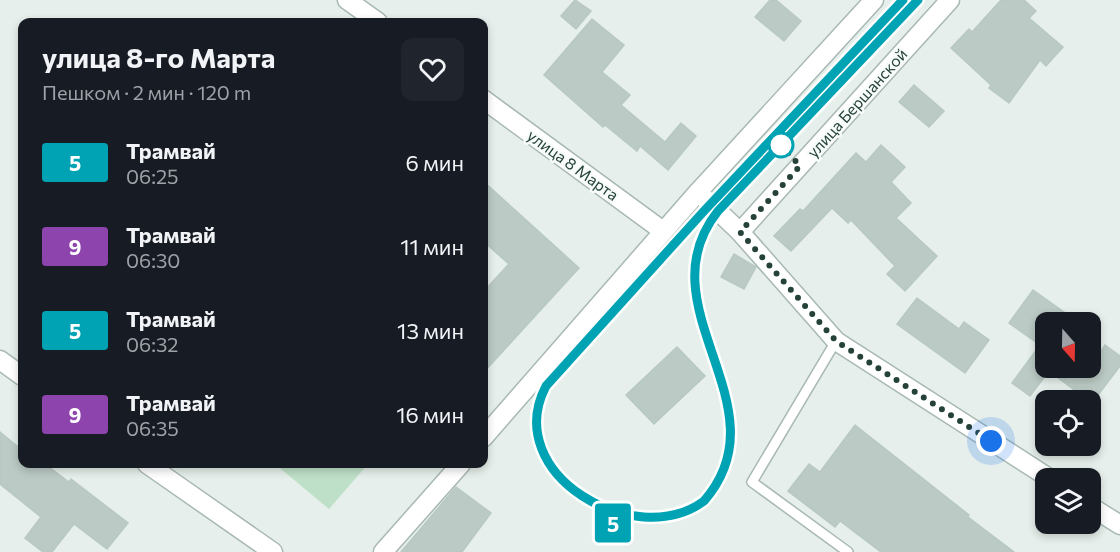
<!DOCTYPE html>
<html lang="ru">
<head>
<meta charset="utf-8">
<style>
  body { margin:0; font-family:Commissioner,sans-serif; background:#20242c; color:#f1f3f6; height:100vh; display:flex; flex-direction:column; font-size:22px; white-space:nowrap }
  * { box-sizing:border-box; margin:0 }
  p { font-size:20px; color:#9ea1a6 }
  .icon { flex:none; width:33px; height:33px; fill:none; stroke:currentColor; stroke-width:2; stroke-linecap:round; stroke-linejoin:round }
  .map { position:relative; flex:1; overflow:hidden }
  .drawer { position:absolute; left:18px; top:18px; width:470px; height:450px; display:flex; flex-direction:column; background:#171b24; border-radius:12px; box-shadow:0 3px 9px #0003 }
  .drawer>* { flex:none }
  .badge { padding:0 12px; border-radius:4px; font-size:21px; line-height:39px }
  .needle { width:39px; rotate:160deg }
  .fabs { position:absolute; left:1035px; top:312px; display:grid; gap:12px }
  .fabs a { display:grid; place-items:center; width:66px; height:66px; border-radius:12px; background:#171b24; box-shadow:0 3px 9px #0003; font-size:30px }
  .you { position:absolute; width:30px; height:30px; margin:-15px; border:4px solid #fff; border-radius:50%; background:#1a73e8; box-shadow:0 0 0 9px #1a73e833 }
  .map>.badge { position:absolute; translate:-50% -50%; box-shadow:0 0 0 3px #fff }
  .round { display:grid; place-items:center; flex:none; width:63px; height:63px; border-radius:12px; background:#20242c }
  .summary { display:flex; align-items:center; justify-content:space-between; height:102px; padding:0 24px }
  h1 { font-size:28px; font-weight:700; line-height:45px }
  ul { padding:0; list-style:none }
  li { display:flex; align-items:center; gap:18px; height:84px; padding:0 24px }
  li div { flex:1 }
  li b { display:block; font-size:22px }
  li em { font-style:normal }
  li .badge { min-width:66px; font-weight:700; text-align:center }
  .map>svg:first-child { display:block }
</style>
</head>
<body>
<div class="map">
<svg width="1120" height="552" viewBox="0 0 1120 552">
  <rect width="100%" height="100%" fill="#e6efeb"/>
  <path fill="#bfe0c8" d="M275,464H368L329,509Z"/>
  <g fill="#bbcac4" stroke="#b8c9c2" stroke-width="1.5">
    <path d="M575,0L591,11L576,29L561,16Z"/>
    <path d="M770,0H776L801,21L784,41L755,17Z"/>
    <path d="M1001,0H1024L1036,11L1029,18L1063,47L1046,66L1040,60L1009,103L989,88L991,85L951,48L969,29L972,32Z"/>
    <path d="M592,19L624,45L602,72L630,95L621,105L665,142L681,123L696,136L668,170L640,146L637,151L605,125L603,127L544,75Z"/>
    <path d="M914,85L944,111L929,127L899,102Z"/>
    <path d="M881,145L905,167L891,182L911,203L896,218L937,256L905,291L887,274L895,266L851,220L848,223L832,208L791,251L774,236L800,209L803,211L856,153L866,162Z"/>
    <path d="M483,181L579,268L483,373V292L509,264L483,241Z"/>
    <path d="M734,254L756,267L744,289L721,277Z"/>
    <path d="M1033,290L1078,322H1046V368H1090L1105,345L1120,356V366L1092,403L1046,369V375L1030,396L1012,383L1040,345L1009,323Z"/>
    <path d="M917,298L959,329L964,322L989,340L965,373L897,324Z"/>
    <path d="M677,347L705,376L654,424L626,395Z"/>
    <path d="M855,425L969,515L968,517L1014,552H881L840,521L835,527L788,491L809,464L820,472Z"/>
    <path d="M0,432L22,450V464H45L69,482L71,479L128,523L107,549L74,524L52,552H43L25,538L41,517L0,484Z"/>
    <path d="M456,487L491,513L462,552H401Z"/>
  </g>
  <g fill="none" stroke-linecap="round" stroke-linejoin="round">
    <defs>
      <path id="lane" d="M836,341L752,482L848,552"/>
      <g id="street">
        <path d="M347,0L378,22"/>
        <path d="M483,99L663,231"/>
        <path d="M698,192L740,232L836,341L1049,478"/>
        <path d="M740,232L950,0"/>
        <path d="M0,360L22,376"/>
        <path d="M483,438L698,192L874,0"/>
        <path d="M147,464L273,552"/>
        <path d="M1090,506L1120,525"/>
        <path d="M383,552L461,464"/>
      </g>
    </defs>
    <use href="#lane" stroke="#a8b8b2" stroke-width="12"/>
    <use href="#street" stroke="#a8b8b2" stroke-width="21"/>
    <use href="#lane" stroke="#fff" stroke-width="9"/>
    <use href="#street" stroke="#fff" stroke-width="18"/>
    <path stroke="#5f7d75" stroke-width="1.5" d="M903,0L704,211L546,386C500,474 635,552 704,501C787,406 641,306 718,211L918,0"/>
  </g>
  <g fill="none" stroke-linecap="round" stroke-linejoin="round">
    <defs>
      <path id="line" d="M903,0L704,211L546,386C500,474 635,552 704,501C787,406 641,307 718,211L918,0"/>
    </defs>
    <use href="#line" stroke="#fff" stroke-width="14"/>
    <use href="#line" stroke="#00a3b4" stroke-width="9"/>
    <path stroke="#24423a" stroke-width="6" stroke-dasharray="0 10.8" d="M781,145L800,166L740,232L836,341L991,441"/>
  </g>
  <circle fill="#fff" stroke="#00a3b4" stroke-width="3" cx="781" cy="145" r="12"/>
  <g text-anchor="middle" stroke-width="5" stroke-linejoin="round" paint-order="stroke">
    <g font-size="16" fill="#24423a" stroke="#f7fbf9">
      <text transform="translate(857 103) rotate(-48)" y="6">улица Бершанской</text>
      <text transform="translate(573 165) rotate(36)" y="6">улица 8 Марта</text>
    </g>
  </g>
</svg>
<div class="fabs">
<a><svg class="needle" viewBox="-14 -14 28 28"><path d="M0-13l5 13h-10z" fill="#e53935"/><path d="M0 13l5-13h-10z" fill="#9ea1a6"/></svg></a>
<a><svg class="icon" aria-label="locate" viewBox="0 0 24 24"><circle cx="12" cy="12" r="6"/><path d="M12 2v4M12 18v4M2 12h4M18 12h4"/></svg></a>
<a><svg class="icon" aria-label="layers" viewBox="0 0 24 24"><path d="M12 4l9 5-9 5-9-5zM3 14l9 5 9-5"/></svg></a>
</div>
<div class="you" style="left:991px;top:441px"></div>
<b class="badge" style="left:613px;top:523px;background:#00a3b4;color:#fff">5</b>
<section class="drawer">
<div class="summary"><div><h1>улица 8-го Марта</h1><p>Пешком · 2 мин · 120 m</p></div><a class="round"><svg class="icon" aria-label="heart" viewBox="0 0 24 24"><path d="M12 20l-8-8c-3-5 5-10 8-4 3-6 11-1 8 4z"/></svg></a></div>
<ul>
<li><span class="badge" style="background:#00a3b4;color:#fff">5</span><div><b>Трамвай</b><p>06:25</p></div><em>6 мин</em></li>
<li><span class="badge" style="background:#8e44ad;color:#fff">9</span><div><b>Трамвай</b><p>06:30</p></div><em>11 мин</em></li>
<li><span class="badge" style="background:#00a3b4;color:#fff">5</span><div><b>Трамвай</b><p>06:32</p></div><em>13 мин</em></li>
<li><span class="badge" style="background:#8e44ad;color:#fff">9</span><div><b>Трамвай</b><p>06:35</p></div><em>16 мин</em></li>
</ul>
</section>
</div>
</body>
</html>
